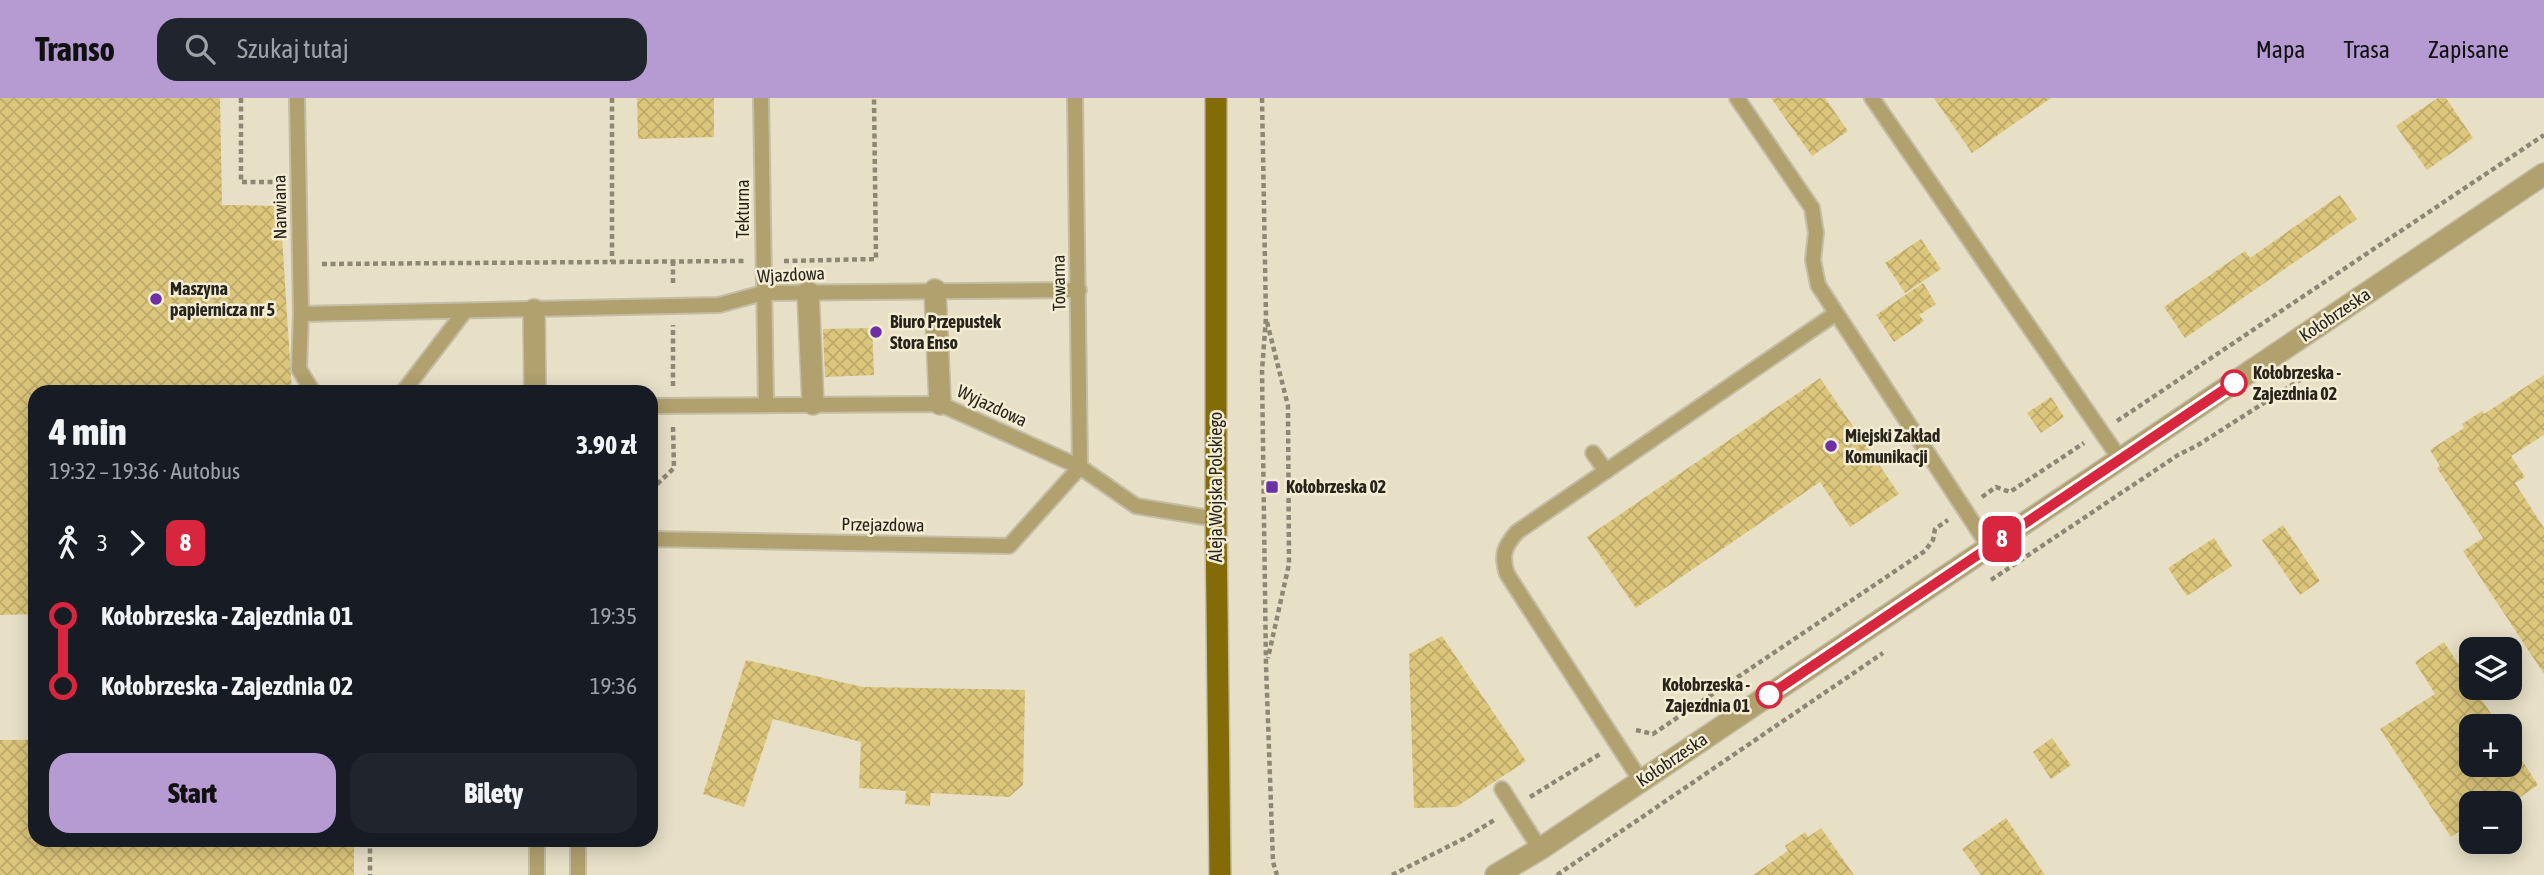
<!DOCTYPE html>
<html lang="pl">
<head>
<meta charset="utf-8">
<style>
  body { margin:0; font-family:"Asap Condensed",sans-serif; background:#20242c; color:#f1f3f6; height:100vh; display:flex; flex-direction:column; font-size:26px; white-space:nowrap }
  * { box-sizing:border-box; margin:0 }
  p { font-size:23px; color:#9ea1a6 }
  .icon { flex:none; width:38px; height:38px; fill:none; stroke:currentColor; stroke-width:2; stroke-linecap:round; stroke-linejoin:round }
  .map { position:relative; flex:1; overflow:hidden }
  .side { position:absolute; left:28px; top:287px; width:630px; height:462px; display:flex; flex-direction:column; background:#171b24; border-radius:21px; box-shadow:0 4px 18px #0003 }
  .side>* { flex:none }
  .badge { padding:0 14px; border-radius:10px; font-size:24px; line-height:46px }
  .tools { position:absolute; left:2459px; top:539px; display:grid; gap:14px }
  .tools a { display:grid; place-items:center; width:63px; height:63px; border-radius:14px; background:#171b24; box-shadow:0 4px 18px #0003; font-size:35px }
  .map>.badge { position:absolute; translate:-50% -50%; box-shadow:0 0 0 4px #fff }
  .legs { display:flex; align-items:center; gap:10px; height:77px; padding:0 21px; font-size:23px }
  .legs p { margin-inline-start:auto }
  .headline { display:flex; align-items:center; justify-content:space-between; height:119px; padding:0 21px }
  h1 { font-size:38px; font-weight:800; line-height:52px }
  .cta { display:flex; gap:14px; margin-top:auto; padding:14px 21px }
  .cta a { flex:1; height:80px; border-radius:21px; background:#b59bd2; color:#111; font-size:28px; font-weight:800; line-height:80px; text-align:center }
  .cta a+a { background:#20242c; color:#f1f3f6 }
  ul { padding:0 21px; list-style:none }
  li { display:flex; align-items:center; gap:24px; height:70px; font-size:26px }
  li i { display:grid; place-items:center; width:10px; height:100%; margin:0 9px; background:currentColor }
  li i::after { content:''; width:18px; height:18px; margin:-9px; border:5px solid; border-radius:50%; background:#171b24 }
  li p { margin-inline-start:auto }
  li:first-child i { background:linear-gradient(#0000 50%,currentColor 0) }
  li:last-child i { background:linear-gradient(currentColor 50%,#0000 0) }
  header { display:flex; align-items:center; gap:42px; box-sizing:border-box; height:98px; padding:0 35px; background:#b59bd2; color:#111 }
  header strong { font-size:33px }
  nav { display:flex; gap:38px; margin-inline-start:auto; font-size:24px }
  .search { width:490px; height:63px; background:#20242c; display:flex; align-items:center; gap:18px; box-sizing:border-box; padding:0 24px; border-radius:21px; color:#9ea1a6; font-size:26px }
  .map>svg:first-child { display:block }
</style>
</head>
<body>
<header>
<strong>Transo</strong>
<div class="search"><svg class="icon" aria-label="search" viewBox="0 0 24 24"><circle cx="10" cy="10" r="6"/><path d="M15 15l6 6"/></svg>Szukaj tutaj</div>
<nav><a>Mapa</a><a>Trasa</a><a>Zapisane</a></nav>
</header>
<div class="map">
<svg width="2544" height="777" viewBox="0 0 2544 777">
  <defs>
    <pattern id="building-cross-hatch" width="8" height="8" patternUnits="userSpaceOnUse" patternTransform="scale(1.75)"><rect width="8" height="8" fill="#dcc67b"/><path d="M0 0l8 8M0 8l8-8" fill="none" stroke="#bdaa6a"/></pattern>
  </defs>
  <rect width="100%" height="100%" fill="#e7dfc6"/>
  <g fill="url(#building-cross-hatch)">
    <path d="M0,0H220L222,107L280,108L292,294H35V516L0,517Z"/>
    <path d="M637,0H714V39L638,41Z"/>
    <path d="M1771,0H1825L1848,33L1812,58Z"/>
    <path d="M1934,0H2051L1972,55Z"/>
    <path d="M2438,0H2446L2473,40L2427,72L2396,28Z"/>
    <path d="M2340,97L2357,121L2185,240L2164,209L2245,153L2250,160Z"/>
    <path d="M1921,141L1941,171L1905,195L1885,165Z"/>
    <path d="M1923,185L1936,206L1919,217L1924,223L1894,244L1876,217Z"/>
    <path d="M872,230L874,277L825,279L823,231Z"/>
    <path d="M2544,277V337L2511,358L2525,379L2515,385L2544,430V576L2463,453L2483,440L2437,370L2440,368L2430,352L2464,330L2462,326L2482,313L2484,316Z"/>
    <path d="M1820,280L1899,396L1850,429L1820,384L1636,510L1587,439Z"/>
    <path d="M2051,299L2064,319L2041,335L2027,315Z"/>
    <path d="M2283,427L2320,483L2300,497L2262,442Z"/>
    <path d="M2214,440L2232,468L2187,498L2168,470Z"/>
    <path d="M1442,538L1526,663L1456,709L1414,710L1409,556Z"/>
    <path d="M2444,544L2471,585V590H2474L2499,628H2471V667H2510V644L2538,687L2510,706V700L2502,705H2471V725L2451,739L2380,631L2435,596L2415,564Z"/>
    <path d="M746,562L863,589L1025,592L1023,687L1009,699L931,695L930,708L905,706L906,693L859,690L861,644L773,621L744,709L703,696Z"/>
    <path d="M2052,640L2071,667L2051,681L2033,654Z"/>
    <path d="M0,642H35V742H354V777H0Z"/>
    <path d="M2006,720L2045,777H1981L1962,751Z"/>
    <path d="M1821,730L1854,777H1753L1788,753L1785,748L1805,734L1808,739Z"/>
  </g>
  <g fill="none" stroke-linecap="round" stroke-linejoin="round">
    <defs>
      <g id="service">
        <path d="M297,0L301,216L299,271L313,294"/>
        <path d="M761,0L766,305"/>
        <path d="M1075,0L1080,369"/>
        <path d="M1737,0L1812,110L1816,135L1813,162L1818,187L1989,449"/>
        <path d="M1872,0L2120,361"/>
        <path d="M301,216L719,207L763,195L1079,192"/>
        <path d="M403,294L465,213"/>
        <path d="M651,308L940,306L1080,369L1136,408L1216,421"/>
        <path d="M1593,355L1606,373"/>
        <path d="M651,441L1009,448L1080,369"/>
        <path d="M1641,683L1507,476C1501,457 1504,449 1517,434L1835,216"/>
        <path d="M1502,691L1540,751"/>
        <path d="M578,742V777"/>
        <path d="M537,777V742"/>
      </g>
      <g id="minor">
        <path d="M935,192L940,306"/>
        <path d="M808,194L813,306"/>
        <path d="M534,212L535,294"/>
      </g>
      <path id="tertiary" d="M1496,777L1540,751L2544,76"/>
      <path id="primary" d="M1216,0V421L1220,777"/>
    </defs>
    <use href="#service" stroke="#c4bda7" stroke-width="18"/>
    <use href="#minor" stroke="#c4bda7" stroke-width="24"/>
    <use href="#tertiary" stroke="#c4bda7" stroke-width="24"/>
    <use href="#primary" stroke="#c4bda7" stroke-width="24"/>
    <g stroke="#8d8776" stroke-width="4.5" stroke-dasharray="5 3.5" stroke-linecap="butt">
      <path d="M241,0V84H279"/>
      <path d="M612,0V164"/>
      <path d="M1262,0L1266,219L1262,273L1266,567L1273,764L1277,777"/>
      <path d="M673,163V187"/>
      <path d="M784,163L876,161L874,0"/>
      <path d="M322,166L744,163"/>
      <path d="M1267,224L1288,308L1289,466L1268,560"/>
      <path d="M673,288V227"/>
      <path d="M2117,323L2544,37"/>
      <path d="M651,392L674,370L673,329"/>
      <path d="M1982,399L1996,389L2010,394L2084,345"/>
      <path d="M1991,482L2178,357L2198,347L2314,273"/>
      <path d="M1636,632L1653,636L1925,453L1933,442L1935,431L1948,422"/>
      <path d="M1530,699L1600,656"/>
      <path d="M370,742V777"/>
      <path d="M1392,777L1465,740L1496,721"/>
      <path d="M1557,777L1883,555"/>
    </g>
    <use href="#service" stroke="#b0a16e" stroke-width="14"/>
    <use href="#minor" stroke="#b0a16e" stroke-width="21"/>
    <use href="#tertiary" stroke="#b0a16e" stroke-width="21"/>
    <use href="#primary" stroke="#836c08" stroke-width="21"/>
  </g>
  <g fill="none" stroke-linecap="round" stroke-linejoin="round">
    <defs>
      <path id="line-1" d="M1769,597L2234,285"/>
    </defs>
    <use href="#line-1" stroke="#fff" stroke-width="16"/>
    <use href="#line-1" stroke="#d7263d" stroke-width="10"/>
  </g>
  <g fill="#6c30a5" stroke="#f4ecd3" stroke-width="2.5">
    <circle cx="156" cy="201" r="7"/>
    <circle cx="876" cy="234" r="7"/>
    <circle cx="1831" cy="348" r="7"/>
    <rect x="1265" y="382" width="14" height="14" rx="3.5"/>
  </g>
  <g fill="#fff" stroke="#d7263d" stroke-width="3.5">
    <circle cx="2234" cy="285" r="12"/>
    <circle cx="1769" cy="597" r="12"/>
  </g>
  <g text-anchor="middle" stroke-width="5" stroke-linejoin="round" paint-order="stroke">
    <g font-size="18" fill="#27241b" stroke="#f4ecd3">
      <text transform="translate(280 109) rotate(-91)" y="6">Narwiana</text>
      <text transform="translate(743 111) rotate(-90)" y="6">Tekturna</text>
      <text transform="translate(791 177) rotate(-3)" y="6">Wjazdowa</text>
      <text transform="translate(1059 185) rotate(-91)" y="6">Towarna</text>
      <text transform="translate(2335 217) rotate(-34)" y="6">Kołobrzeska</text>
      <text transform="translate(992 308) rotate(25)" y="6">Wyjazdowa</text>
      <text transform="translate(1216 389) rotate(-90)" y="6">Aleja Wojska Polskiego</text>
      <text transform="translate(883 427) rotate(1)" y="6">Przejazdowa</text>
      <text transform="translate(1672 662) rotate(-34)" y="6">Kołobrzeska</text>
    </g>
    <g font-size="18" font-weight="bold" fill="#27241b" stroke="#f4ecd3" text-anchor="start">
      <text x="170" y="197">Maszyna<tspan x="170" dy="21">papiernicza nr 5</tspan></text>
      <text x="890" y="230">Biuro Przepustek<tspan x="890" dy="21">Stora Enso</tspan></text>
      <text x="1845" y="344">Miejski Zakład<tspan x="1845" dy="21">Komunikacji</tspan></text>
      <text x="1286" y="395">Kołobrzeska 02</text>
    </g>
    <g font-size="18" font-weight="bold" fill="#27241b" stroke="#f4ecd3" text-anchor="start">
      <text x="2253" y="281">Kołobrzeska -<tspan x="2253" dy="21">Zajezdnia 02</tspan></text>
      <text x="1750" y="593" text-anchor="end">Kołobrzeska -<tspan x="1750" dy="21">Zajezdnia 01</tspan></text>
    </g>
  </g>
</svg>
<div class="tools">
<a><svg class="icon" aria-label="layers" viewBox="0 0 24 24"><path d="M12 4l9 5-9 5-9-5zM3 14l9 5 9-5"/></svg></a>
<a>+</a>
<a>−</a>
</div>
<b class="badge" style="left:2002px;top:441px;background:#d7263d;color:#fff">8</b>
<section class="side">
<div class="headline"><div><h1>4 min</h1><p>19:32 – 19:36 · Autobus</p></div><b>3.90 zł</b></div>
<div class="legs"><svg class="icon" aria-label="walk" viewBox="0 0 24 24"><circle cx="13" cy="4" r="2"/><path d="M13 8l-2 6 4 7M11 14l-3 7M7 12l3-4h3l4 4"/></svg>3<svg class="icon" aria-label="forward" viewBox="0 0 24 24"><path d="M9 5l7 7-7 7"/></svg><b class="badge" style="background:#d7263d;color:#fff">8</b></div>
<ul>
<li><i style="color:#d7263d"></i><b>Kołobrzeska - Zajezdnia 01</b><p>19:35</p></li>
<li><i style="color:#d7263d"></i><b>Kołobrzeska - Zajezdnia 02</b><p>19:36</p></li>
</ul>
<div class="cta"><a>Start</a><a>Bilety</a></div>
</section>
</div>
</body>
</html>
